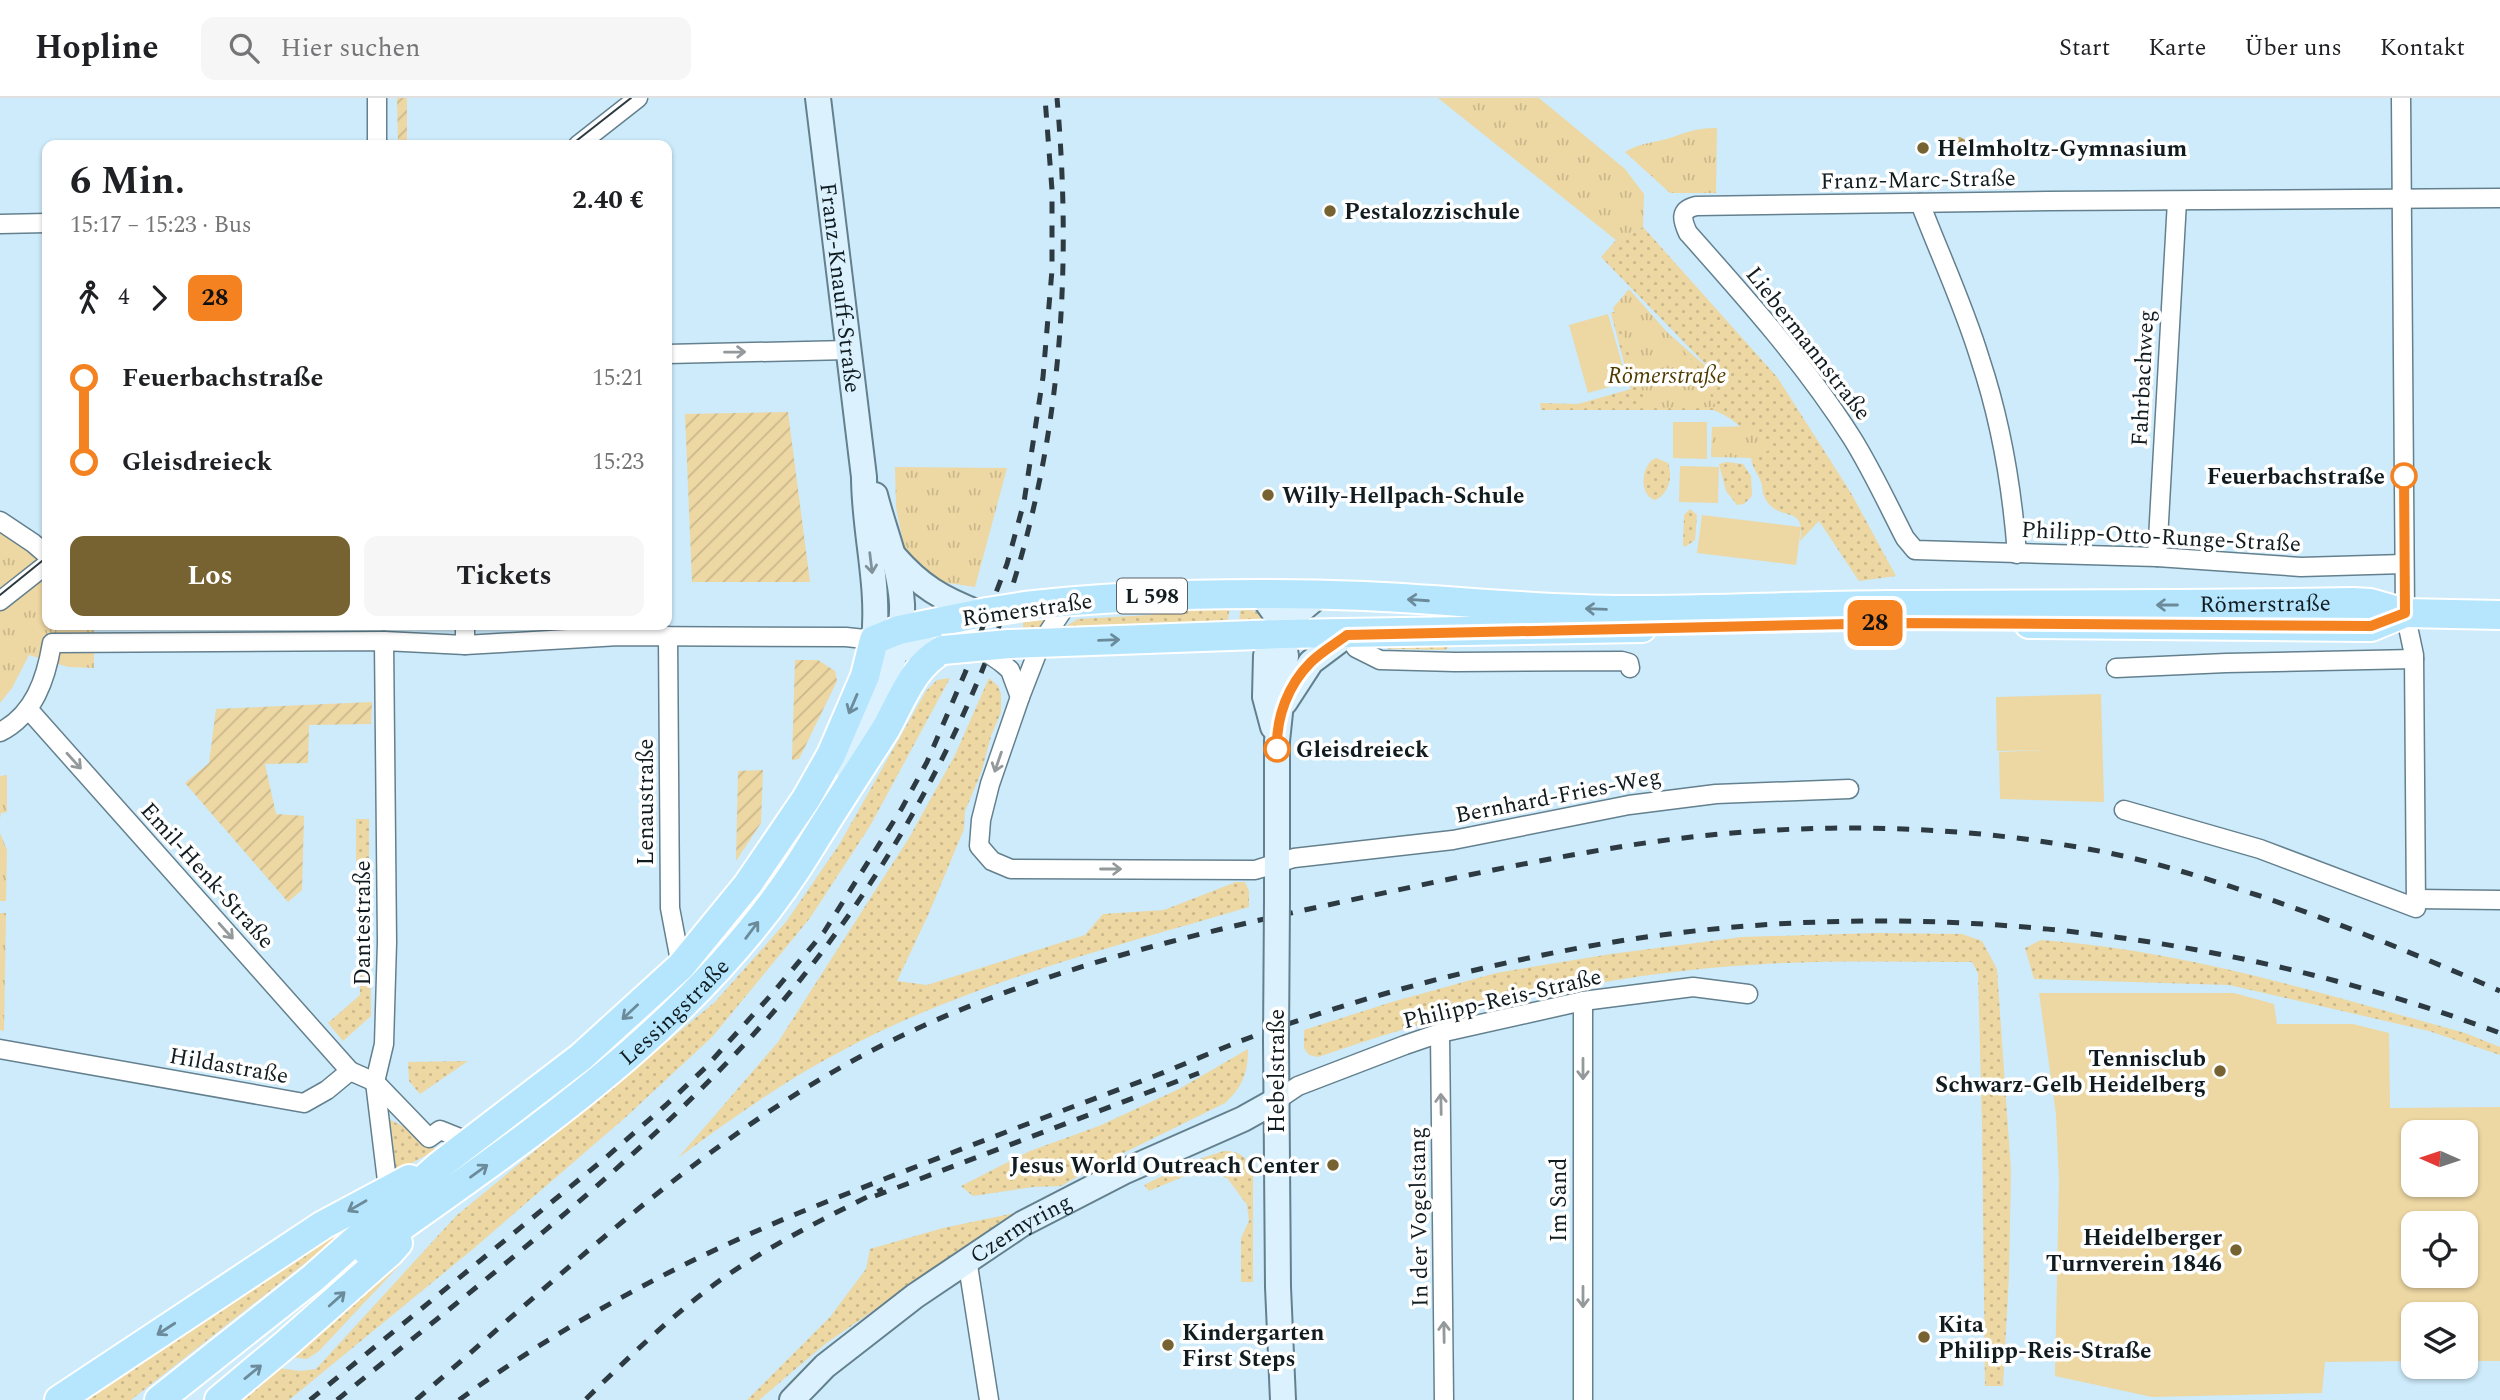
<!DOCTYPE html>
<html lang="de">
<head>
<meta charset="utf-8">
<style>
  body { margin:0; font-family:Spectral,serif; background:#f6f6f6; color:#202124; height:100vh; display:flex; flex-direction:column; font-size:26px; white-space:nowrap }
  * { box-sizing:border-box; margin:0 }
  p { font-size:23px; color:#757577 }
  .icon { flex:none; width:38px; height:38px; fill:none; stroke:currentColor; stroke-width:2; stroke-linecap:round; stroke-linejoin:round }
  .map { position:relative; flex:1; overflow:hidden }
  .side { position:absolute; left:42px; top:42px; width:630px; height:490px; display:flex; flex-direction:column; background:#fff; border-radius:14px; box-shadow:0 2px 5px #0004 }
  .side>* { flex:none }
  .badge { padding:0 14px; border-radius:10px; font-size:24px; line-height:46px }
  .needle { width:46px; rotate:273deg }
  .controls { position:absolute; left:2401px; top:1022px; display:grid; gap:14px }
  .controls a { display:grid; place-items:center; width:77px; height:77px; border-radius:14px; background:#fff; box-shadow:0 2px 5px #0004; font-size:35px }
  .map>.badge { position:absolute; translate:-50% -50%; box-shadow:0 0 0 4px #fff }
  .legs { display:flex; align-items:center; gap:10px; height:77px; padding:0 28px; font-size:23px }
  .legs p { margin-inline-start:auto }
  .overview { display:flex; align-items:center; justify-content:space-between; height:119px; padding:0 28px }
  h1 { font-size:38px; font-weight:700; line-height:52px }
  .primary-button { display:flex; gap:14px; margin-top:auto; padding:14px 28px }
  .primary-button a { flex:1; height:80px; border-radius:14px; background:#776332; color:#fff; font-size:28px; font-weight:700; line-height:80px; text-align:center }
  .primary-button a+a { background:#f6f6f6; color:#202124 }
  ul { padding:0 28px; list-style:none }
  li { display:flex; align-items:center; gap:24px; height:84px; font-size:26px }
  li i { display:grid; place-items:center; width:10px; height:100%; margin:0 9px; background:currentColor }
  li i::after { content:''; width:18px; height:18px; margin:-9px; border:5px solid; border-radius:50%; background:#fff }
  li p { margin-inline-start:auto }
  li:first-child i { background:linear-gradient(#0000 50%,currentColor 0) }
  li:last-child i { background:linear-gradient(currentColor 50%,#0000 0) }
  header { display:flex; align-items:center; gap:42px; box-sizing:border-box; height:98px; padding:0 35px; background:#fff; border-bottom:2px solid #e0e0e0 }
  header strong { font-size:33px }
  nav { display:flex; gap:38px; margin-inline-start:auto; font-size:24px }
  .search { width:490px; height:63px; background:#f6f6f6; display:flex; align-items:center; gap:18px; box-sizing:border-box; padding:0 24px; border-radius:14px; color:#757577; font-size:26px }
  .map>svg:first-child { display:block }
</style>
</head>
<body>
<header>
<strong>Hopline</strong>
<div class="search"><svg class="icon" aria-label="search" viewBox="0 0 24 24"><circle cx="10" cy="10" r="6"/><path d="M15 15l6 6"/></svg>Hier suchen</div>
<nav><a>Start</a><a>Karte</a><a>Über uns</a><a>Kontakt</a></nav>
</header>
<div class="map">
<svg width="2500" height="1302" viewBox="0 0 2500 1302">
  <defs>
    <pattern id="grass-dots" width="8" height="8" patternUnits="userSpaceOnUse" patternTransform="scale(1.75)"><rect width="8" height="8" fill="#edd7a3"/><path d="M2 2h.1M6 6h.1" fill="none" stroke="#cab88c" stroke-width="1.8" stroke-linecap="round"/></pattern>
    <pattern id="park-tufts" width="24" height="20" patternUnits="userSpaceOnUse" patternTransform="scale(1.75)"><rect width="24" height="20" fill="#edd7a3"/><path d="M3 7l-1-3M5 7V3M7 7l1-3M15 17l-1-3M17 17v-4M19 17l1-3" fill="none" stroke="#cab88c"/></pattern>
    <pattern id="garden-furrows" width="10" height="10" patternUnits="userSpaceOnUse" patternTransform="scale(1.75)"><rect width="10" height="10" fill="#edd7a3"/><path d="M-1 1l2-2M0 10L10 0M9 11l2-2" fill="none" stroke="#cab88c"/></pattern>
    <pattern id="water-waves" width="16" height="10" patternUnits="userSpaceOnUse" patternTransform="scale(1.75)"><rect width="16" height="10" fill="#bea057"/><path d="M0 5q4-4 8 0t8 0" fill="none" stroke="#998248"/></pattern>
  </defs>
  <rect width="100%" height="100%" fill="#cdebfb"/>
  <g fill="url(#grass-dots)">
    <path d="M1643,129L1777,279L1851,395L1896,478L1859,483L1819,423L1800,443C1807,404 1778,426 1765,400C1762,395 1763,390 1761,384C1759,378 1754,372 1752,365C1750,358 1751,350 1749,343C1744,328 1727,317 1713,312H1541L1540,305L1578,306L1631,291L1611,215L1635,206L1717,278L1601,159L1616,142Z"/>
    <path d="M1656,360L1668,365C1673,378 1669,396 1655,402C1638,397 1641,366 1656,360Z"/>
    <path d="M1727,364L1743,366L1751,378L1752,398L1744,406L1737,407L1726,393L1719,366Z"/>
    <path d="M1690,411L1697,417L1695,442L1685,449L1683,447L1684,417Z"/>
    <path d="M1230,508L1227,528L1061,531L1078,521L1150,517Z"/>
    <path d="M1248,511L1260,515L1264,522L1259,527H1239L1240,513Z"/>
    <path d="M1052,517L1043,533L1023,534V520Z"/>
    <path d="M1445,543L1448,549L1446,552L1388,551L1383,546Z"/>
    <path d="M950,580L870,728L810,820L713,938L627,1018L473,1151L289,1302H238L277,1270L300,1273L316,1271L456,1118L715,904L786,824L839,747L926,593L937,582Z"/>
    <path d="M989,580L998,588L1001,596V614L991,638L981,675L965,713L964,731L929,815L897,883L927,887L1085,837L1103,816L1164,812L1236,784H1245L1249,793V809C1113,849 973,884 847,950C787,981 732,1020 678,1060L778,944L909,740L955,657Z"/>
    <path d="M858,623L794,750L765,792L723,843L712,842Z"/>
    <rect x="356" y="721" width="13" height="80"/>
    <path d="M359,815H370L371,918L343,943L328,925L360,897Z"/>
    <path d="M1876,835L1962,836L1982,843L1997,871L2011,1073L2009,1178L2003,1288H1985L1982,1028L1978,875L1972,864C1903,864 1833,862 1765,866C1612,874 1462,909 1318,959L1309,957L1304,950V932L1392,904L1496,875L1611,856L1742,839Z"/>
    <path d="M2041,842C2186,852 2326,897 2465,935L2500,949V957L2429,933L2229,887L2034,881L2025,850Z"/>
    <path d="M1248,951C1248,974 1243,989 1225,1005L1091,1071L1061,1088L1033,1089L973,1098L961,1088L1030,1053L1099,1028L1179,991Z"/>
    <path d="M603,956L561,995L476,1061L465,1062Z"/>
    <path d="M468,963L420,996L409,983L408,964Z"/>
    <path d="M383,1018L429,1042L435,1052L393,1076Z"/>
    <path d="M1224,1053C1240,1053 1247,1059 1253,1074V1184H1241V1140L1249,1123L1247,1107L1228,1081L1214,1074L1199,1072L1149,1093L1144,1087L1193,1063Z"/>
    <path d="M365,1110L366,1115L336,1141L131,1302H87Z"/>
    <path d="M1015,1115L825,1246L759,1302H747L830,1219L866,1171L870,1151L943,1130Z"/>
    <path d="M409,1157L319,1253L307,1261L289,1259Z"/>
  </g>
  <g fill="url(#park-tufts)">
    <path d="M1438,0H1539L1625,71L1644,96L1643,129L1616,142Z"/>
    <path d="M1717,30L1716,95H1670L1625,54C1641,44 1656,45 1673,39C1689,33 1700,30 1717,30Z"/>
    <path d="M1629,191L1696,267L1716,309L1648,310L1613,210Z"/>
    <path d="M1754,328L1769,352L1755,360L1711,359L1712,329Z"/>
    <path d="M895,369L1007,370L975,489L948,485L934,480L905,453L896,409Z"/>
    <path d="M0,429L47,465V527H93L94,530V570L68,569L29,557L12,590L0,605Z"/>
    <path d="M7,677V714L1,715L0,721V678Z"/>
    <path d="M0,735L7,752L6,803H0Z"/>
    <path d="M0,815H6L4,933L0,932Z"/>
  </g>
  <g fill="url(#garden-furrows)">
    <path d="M397,0H407V47H398Z"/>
    <path d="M788,314L810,484H692L685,316Z"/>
    <path d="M795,562H818L835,573L837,583L799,661L792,662Z"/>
    <path d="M372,604L371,626L309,627L308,665L265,666L276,716L304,718L302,792L288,804L185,685L209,665L216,611Z"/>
    <path d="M763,672L761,725L736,763L738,673Z"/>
  </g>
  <g fill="#edd7a3" fill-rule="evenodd">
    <path d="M1608,216L1627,284L1588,295L1569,227Z"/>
    <path d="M1673,324H1707V361L1673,360Z"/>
    <path d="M1680,368L1719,369L1718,405L1679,404Z"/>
    <path d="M1702,417L1801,429L1796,467L1697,455Z"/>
    <path d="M2101,596L2104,704L2000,701L1999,654L2049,652L1997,653L1996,599Z"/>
    <path d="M2039,895H2234L2274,906L2277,926H2353L2389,935L2390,1010L2500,1009V1263H2466V1216H2413V1263L2325,1264L2322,1295L2152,1299L2055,1278L2059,1083L2056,1016ZM2413,1034H2466V1087H2413ZM2413,1125H2466V1178H2413Z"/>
  </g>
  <path fill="url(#water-waves)" d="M1960,39L1965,42V53L1956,55L1948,50L1944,42L1946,40Z"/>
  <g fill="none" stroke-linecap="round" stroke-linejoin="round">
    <defs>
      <g id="minor">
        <path d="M377,0V47"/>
        <path d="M578,47L638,0"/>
        <path d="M1920,105C1940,157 1964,208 1980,261C2001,324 2012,389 2017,456"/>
        <path d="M0,126L47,125"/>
        <path d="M667,256L849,252"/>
        <path d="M0,423L33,445L47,457"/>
        <path d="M2157,459L2177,103"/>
        <path d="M2404,466L2301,469L2157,459L1915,452L1905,440C1888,407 1872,372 1852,340C1805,266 1746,200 1688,135C1682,122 1679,112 1696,108L2048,103L2500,100"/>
        <path d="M0,503L47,466"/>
        <path d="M1069,503L1041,545L1020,599L990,686L981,722L979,748L992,763L1011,771L1255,772L1294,760L1453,742L1629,707L1716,696L1849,691"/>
        <path d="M465,527V547"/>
        <path d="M1347,537L1356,550L1380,562L1455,564L1622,563L1629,565L1630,570"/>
        <path d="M668,538L670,810L681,868"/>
        <path d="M384,543L387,844L384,946L375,984L388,1091"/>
        <path d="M1002,565L1010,572L1020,599"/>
        <path d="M2116,570L2226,565L2414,561"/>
        <path d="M29,612L350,973"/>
        <path d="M0,634C34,617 46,581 52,545L384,543L465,547L619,538L846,539L874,542"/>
        <path d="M2124,712L2260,751L2416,810L2414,557L2405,515L2401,0"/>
        <path d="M2416,801L2500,802"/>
        <path d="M1440,935L1444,1302"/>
        <path d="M0,951L304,1005L327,992L350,973L375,984L429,1040L440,1032L470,1044"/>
        <path d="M1277,1002L1298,988L1405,947L1440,935L1583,903L1693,889L1748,896"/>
        <path d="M967,1161L989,1302"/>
        <path d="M1583,1302V903"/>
      </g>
      <g id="secondary">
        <path id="s1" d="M818,0L864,379C864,433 880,487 874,542L896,550L941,552"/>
        <path d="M894,458C920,488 942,501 979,515"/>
        <path d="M1261,496L1276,517L1282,536L1286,558L1277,643V802"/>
        <path d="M1285,604L1311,564L1347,537"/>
        <path d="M1273,629L1265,599L1266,557L1294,518L1319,497"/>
        <path d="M849,674C868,627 904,556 902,506C900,469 884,433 875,397"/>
        <path d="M1276,942L1278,1189L1283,1302"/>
        <path id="s2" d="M792,1302L825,1268L915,1198L1022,1126L1123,1074L1243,1021L1277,1002"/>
      </g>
      <g id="primary">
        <path id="s3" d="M1025,508C1138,495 1251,494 1365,498C1452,502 1538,512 1625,512C1712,512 1799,508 1886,507C2042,506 2197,507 2353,504L2370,505L2405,515L2500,517"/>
        <path d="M2029,526L2362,529H2371L2405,515"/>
        <path d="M1009,546L1282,536L1642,530"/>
        <path id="s4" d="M367,1153C529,1037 705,923 811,748C835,709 860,671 885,632C901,604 913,567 943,552"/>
        <path d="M59,1302L323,1127L409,1081"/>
        <path d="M159,1302L313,1180L440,1067L581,959L681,868L748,786L806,701L831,657L865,578L874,542L899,532L987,514"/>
        <path d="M219,1302L286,1246L390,1154L398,1145"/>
      </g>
    </defs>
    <use href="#minor" stroke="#64808e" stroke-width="21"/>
    <use href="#secondary" stroke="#64808e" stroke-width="28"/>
    <use href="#primary" stroke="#fff" stroke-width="32"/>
    <use href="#minor" stroke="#fff" stroke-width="18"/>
    <use href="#secondary" stroke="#dbf2fe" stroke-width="24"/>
    <use href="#primary" stroke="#b6e6fd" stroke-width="28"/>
    <g stroke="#2d3a41" stroke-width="2">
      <path d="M571,47L631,0"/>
      <path d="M0,497L47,459"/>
    </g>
    <g stroke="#2d3a41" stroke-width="5" stroke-dasharray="12 12" stroke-linecap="butt">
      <path d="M875,1098L1199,975"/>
      <path d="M586,1301C628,1260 671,1218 719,1183C770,1147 827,1119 883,1091"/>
      <path d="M310,1302L603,1062L666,1007L705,970L771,897L824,834L902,710L927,664L965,575L1007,466L1024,404L1043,279L1052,172V92L1045,0"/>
      <path d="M337,1302C479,1186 627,1074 752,938C884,794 991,600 1034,408C1065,274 1069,136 1057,0"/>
      <path d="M416,1302C554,1184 686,1056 845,967C1001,880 1178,839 1351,802C1436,784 1521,765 1607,751C1770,723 1942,722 2104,754C2156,764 2207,781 2257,797C2340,825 2420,858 2500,893"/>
      <path d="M459,1302C565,1225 680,1164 801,1114C911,1070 1021,1028 1131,987C1167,974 1202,958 1238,944C1336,907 1441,878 1543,857C1860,791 2198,823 2500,935"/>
    </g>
    <defs>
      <path id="minor-bridge" d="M979,549L1002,565"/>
      <path id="secondary-bridge" d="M1276,942L1277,802"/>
      <g id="primary-bridge">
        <path d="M987,514L1025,508"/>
        <path d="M943,552L1009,546"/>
      </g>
    </defs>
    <use href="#minor-bridge" stroke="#64808e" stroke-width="21" stroke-linecap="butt"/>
    <use href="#secondary-bridge" stroke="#64808e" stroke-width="28" stroke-linecap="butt"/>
    <use href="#primary-bridge" stroke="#fff" stroke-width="32" stroke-linecap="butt"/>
    <use href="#minor-bridge" stroke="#fff" stroke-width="18"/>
    <use href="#secondary-bridge" stroke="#dbf2fe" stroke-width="24"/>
    <use href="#primary-bridge" stroke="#b6e6fd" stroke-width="28"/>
  </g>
  <defs><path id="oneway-shaft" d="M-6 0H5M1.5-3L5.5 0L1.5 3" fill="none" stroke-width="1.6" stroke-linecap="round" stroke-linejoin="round" transform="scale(1.75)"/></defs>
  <g stroke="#94999b">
    <use href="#oneway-shaft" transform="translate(735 254) rotate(-1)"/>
    <use href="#oneway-shaft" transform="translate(74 663) rotate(48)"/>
    <use href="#oneway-shaft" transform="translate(998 664) rotate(109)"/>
    <use href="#oneway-shaft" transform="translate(1111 771)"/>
    <use href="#oneway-shaft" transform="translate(226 833) rotate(48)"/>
    <use href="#oneway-shaft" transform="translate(1583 971) rotate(90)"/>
    <use href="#oneway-shaft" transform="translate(1441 1006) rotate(-91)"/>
    <use href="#oneway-shaft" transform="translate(1583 1199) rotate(90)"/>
    <use href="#oneway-shaft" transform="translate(1444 1234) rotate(-91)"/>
  </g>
  <use stroke="#80929b" href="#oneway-shaft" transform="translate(871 465) rotate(83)"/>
  <g stroke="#6c8b9a">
    <use href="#oneway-shaft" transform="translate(1418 502) rotate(-176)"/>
    <use href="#oneway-shaft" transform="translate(2167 507) rotate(180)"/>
    <use href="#oneway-shaft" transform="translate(1596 511) rotate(-178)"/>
    <use href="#oneway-shaft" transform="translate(1109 542) rotate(-2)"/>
    <use href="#oneway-shaft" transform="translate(853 606) rotate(113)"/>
    <use href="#oneway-shaft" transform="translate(752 832) rotate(-53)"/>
    <use href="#oneway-shaft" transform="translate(630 914) rotate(137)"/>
    <use href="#oneway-shaft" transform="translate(479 1073) rotate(-36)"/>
    <use href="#oneway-shaft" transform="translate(357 1108) rotate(150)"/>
    <use href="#oneway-shaft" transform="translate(337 1201) rotate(-42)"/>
    <use href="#oneway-shaft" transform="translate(166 1231) rotate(147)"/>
    <use href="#oneway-shaft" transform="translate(253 1274) rotate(-39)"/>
  </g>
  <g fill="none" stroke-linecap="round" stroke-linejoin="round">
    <defs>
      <path id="line-1" d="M1277,651C1276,619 1288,587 1311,564C1321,554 1335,546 1347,537L1898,525L2371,528L2405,515L2404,378"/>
    </defs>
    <use href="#line-1" stroke="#fff" stroke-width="16"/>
    <use href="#line-1" stroke="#f58220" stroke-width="10"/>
  </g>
  <g fill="#776332" stroke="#fff" stroke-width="2.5">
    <circle cx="1923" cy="50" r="7"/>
    <circle cx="1330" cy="113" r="7"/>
    <circle cx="1268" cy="397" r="7"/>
    <circle cx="2220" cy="973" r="7"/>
    <circle cx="1333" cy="1067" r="7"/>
    <circle cx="2236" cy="1152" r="7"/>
    <circle cx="1924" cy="1239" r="7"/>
    <circle cx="1168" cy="1247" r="7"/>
  </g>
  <g fill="#fff" stroke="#f58220" stroke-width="3.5">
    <circle cx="2404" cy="378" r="12"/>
    <circle cx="1277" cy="651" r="12"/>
  </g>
  <g text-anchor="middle" stroke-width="7" stroke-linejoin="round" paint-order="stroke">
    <rect fill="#fff" stroke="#586064" stroke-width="2" x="1117" y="480.5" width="70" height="35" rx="5"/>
    <g font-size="21" font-weight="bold" fill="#111c21">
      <text x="1152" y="505">L 598</text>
    </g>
    <g font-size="23" font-weight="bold" fill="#111c21" stroke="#fff" text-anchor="start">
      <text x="1937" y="58">Helmholtz-Gymnasium</text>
      <text x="1344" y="121">Pestalozzischule</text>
      <text x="1282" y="405">Willy-Hellpach-Schule</text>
      <text x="2206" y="968" text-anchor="end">Tennisclub<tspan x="2206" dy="26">Schwarz-Gelb Heidelberg</tspan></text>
      <text x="1319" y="1075" text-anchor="end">Jesus World Outreach Center</text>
      <text x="2222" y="1147" text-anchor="end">Heidelberger<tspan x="2222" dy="26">Turnverein 1846</tspan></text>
      <text x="1938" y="1234">Kita<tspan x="1938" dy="26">Philipp-Reis-Straße</tspan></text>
      <text x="1182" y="1242">Kindergarten<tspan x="1182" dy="26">First Steps</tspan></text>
    </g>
    <g font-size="23" fill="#111c21" stroke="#fff">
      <text transform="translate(1918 81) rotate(-1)" y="8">Franz-Marc-Straße</text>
      <text dy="8" stroke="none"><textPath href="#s1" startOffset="191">Franz-Knauff-Straße</textPath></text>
      <text transform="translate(1809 245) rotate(52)" y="8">Liebermannstraße</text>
      <text transform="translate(2142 280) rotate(-87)" y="8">Fahrbachweg</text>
      <text transform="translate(2161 438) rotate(3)" y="8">Philipp-Otto-Runge-Straße</text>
      <text dy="8" stroke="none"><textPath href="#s3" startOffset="1241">Römerstraße</textPath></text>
      <text transform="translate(1027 511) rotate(-8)" y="8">Römerstraße</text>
      <text transform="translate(1558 697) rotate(-11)" y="8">Bernhard-Fries-Weg</text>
      <text transform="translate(645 704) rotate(-90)" y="8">Lenaustraße</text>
      <text transform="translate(208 777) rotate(48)" y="8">Emil-Henk-Straße</text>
      <text transform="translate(362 825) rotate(-90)" y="8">Dantestraße</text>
      <text transform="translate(1502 900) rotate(-13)" y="8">Philipp-Reis-Straße</text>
      <text dy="8" stroke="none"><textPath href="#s4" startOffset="390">Lessingstraße</textPath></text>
      <text transform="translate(229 967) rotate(10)" y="8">Hildastraße</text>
      <text transform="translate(1276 973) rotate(-90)" y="8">Hebelstraße</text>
      <text transform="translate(1558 1102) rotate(-90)" y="8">Im Sand</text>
      <text transform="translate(1418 1119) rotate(-91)" y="8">In der Vogelstang</text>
      <text dy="8" stroke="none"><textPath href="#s2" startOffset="287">Czernyring</textPath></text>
    </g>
    <g font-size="23" font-style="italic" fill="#503b00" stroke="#fff">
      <text x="1667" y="285">Römerstraße</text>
    </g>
    <g font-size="23" font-weight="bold" fill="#111c21" stroke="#fff" text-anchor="end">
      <text x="2385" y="386">Feuerbachstraße</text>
      <text x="1296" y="659" text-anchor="start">Gleisdreieck</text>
    </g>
  </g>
</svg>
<div class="controls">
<a><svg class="needle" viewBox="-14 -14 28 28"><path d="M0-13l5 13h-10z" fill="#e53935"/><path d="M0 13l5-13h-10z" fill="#757577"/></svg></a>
<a><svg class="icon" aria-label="locate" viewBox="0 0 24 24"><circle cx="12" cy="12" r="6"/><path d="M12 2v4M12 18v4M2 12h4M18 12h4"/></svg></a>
<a><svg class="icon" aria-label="layers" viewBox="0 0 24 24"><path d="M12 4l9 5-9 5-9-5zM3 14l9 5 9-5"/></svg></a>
</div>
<b class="badge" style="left:1875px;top:525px;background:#f58220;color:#111">28</b>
<section class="side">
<div class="overview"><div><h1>6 Min.</h1><p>15:17 – 15:23 · Bus</p></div><b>2.40 €</b></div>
<div class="legs"><svg class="icon" aria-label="walk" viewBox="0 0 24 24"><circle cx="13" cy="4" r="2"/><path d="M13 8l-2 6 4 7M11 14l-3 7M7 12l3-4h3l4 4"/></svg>4<svg class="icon" aria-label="forward" viewBox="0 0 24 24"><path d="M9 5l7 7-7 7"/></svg><b class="badge" style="background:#f58220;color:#111">28</b></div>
<ul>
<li><i style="color:#f58220"></i><b>Feuerbachstraße</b><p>15:21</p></li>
<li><i style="color:#f58220"></i><b>Gleisdreieck</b><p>15:23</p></li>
</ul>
<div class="primary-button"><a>Los</a><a>Tickets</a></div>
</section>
</div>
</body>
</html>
